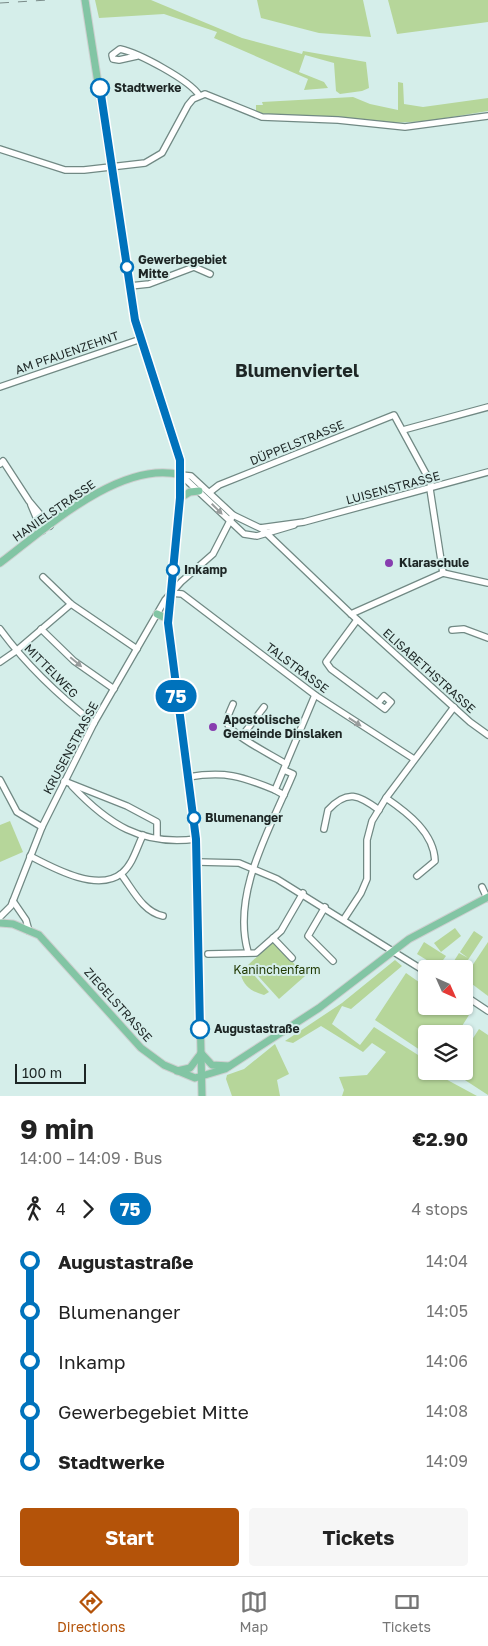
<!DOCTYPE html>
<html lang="en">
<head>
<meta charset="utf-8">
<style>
  body { margin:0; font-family:"Golos Text",sans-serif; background:#f6f6f6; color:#222; height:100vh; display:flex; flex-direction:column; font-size:19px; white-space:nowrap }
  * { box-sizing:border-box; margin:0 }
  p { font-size:16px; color:#767676 }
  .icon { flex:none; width:28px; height:28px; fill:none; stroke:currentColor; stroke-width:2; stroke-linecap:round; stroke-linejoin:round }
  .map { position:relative; height:1096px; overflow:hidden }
  .sheet { display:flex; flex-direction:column; background:#fff; flex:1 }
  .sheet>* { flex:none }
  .badge { padding:0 10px; border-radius:16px; font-size:18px; line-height:32px }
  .needle { width:32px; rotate:135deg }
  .buttons { position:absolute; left:418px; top:960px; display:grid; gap:10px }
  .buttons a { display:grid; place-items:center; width:55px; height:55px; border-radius:5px; background:#fff; box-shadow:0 1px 4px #0004; font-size:25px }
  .scale { position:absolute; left:15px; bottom:12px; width:71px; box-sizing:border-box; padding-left:5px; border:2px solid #1d2625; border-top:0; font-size:14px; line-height:18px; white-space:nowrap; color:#1d2625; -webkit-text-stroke:4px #d5eeea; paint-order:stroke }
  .map>.badge { position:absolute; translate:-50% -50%; box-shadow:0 0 0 2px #fff }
  .legs { display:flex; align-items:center; gap:8px; height:55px; padding:0 20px; font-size:16px }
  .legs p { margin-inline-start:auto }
  .headline { display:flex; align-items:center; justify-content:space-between; height:85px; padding:0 20px }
  h1 { font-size:28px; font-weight:700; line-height:38px }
  .button { display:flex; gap:10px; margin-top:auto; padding:10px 20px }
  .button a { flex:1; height:58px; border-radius:5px; background:#b45309; color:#fff; font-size:20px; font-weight:700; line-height:58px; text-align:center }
  .button a+a { background:#f6f6f6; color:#222 }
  ul { padding:0 20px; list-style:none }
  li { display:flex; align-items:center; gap:18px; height:50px; font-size:19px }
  li i { display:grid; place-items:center; width:8px; height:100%; margin:0 6px; background:currentColor }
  li i::after { content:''; width:12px; height:12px; margin:-6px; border:4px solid; border-radius:50%; background:#fff }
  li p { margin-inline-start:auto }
  li:first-child i { background:linear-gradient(#0000 50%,currentColor 0) }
  li:last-child i { background:linear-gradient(currentColor 50%,#0000 0) }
  .tabs { display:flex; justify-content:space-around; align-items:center; height:70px; border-top:1px solid #e0e0e0; background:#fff; font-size:14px; color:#767676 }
  .tabs a { display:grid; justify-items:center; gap:2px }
  .tabs .on { color:#b45309 }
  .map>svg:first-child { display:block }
</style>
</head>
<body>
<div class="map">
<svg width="488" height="1096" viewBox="0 0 488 1096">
  <rect width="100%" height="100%" fill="#d5eeea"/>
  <g fill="#b6d69a">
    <path d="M95,0H151L242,38L302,54L303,51L366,62L369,88L362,91L340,94L336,91L334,63L305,55L299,72L324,82L328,88L304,90L308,79L214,38L217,32L164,14L99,18Z"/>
    <path d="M257,0H363L371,37L319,33L261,18Z"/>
    <path d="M388,0H488V22L397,34Z"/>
    <path d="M398,82L403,83L404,104L423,107L488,98V111L428,121L391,123L256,113V105H263L262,102L353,97L370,104L398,110Z"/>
    <path d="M10,821L23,852L0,862V825Z"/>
    <path d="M455,928L461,936L441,952L434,943Z"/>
    <path d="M474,931L483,937L462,969H449L459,953L468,958L460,952Z"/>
    <path d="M274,941L305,976L279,999L248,965Z"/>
    <path d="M424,942L446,956L438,967L417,954Z"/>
    <path d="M488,942V996L464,978Z"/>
    <path d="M395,960L402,966L351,1009L342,1006L332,1024L360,1045L374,1027L426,1060V1071H442L440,1076L477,1096H342L344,1090L339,1077L367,1075L386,1052L372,1043L363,1052L321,1026L293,1043L285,1041L342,1003Z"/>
    <path d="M246,966L269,992L264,995C253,992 244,987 241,975Z"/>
    <path d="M406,973L426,987V1006H456L469,1015L457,1034H426V1054L375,1020Z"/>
    <path d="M479,1029L488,1035V1095L451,1071H464V1052Z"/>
    <path d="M275,1044L289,1074L277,1080L280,1096H232L226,1079L227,1075L244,1069Z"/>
  </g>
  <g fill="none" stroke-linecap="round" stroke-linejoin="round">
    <defs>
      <g id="minor">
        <path d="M137,56L119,60L113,59L112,55L120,49C139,53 189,80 199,95"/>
        <path d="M0,149L65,170H84L145,163L162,153L188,105L193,99L205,94L262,117L338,120L405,127L488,116"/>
        <path d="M130,286L149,284L194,267L210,274"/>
        <path d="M0,387L141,339"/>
        <path d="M403,430L488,407"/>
        <path d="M0,464L3,461L29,501L50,526"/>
        <path d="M181,475L191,476L233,515L260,528L304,522L488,472"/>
        <path d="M181,475L244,534L257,536L294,525"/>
        <path d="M210,492L219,485L394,415L431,483L430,489L443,573"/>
        <path d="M31,505L42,531"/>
        <path d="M261,528L351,614L470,722L488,735"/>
        <path d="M43,577L71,604L137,649"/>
        <path d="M170,593L182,594L315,695L414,759"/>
        <path d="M351,614L443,573L488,583"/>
        <path d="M357,620L326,662L331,669L385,709L391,702L384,696L378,703"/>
        <path d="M0,629C27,666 58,695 94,723"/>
        <path d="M41,629L74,661L114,689"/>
        <path d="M452,630L464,629L488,638"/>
        <path d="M0,662L16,651L71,604"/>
        <path d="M233,704C231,709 226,718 227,723C232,736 274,756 286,764"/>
        <path d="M242,736L264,707"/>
        <path d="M188,777C225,771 241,776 275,790"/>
        <path d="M0,780L17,812L42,827"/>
        <path d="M64,781L127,806L157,822V838"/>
        <path d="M72,786C108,824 141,846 196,839"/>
        <path d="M284,795L275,790L315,695"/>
        <path d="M386,798C408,813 434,833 435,861L417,876"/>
        <path d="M324,829L328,810C347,789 359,795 379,810"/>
        <path d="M30,856C53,868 98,893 122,873C133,864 137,847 143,835"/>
        <path d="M198,862L239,863L277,879L426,972"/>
        <path d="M121,874C133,890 143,912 163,916"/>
        <path d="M482,887L487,898"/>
        <path d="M13,901L26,920L29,931"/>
        <path d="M325,907L308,936L333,961"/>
        <path d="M0,917L11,906L42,827L94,723L165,600L181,582L213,554L233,515"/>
        <path d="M344,919L361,893L367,879V840L372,821L386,798L454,707"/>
        <path d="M273,938L292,958"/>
        <path d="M248,952C231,893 271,827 293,774L284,770"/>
        <path d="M208,954L256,953L281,931L303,893"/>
        <path d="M464,995L488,1011"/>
      </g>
      <g id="major">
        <path d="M85,0L135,320L180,460V498L168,623L196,839L202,1096"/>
        <path d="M180,498L190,492L199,491"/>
        <path d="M0,563C45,529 121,459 181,475"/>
        <path d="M157,614L168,619"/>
        <path d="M0,923L13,924L39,935L141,1048L164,1065L195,1078L225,1069L319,1008L409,939L488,897"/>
        <path d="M201,1053L212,1065L229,1066"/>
        <path d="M177,1071L190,1068L199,1056"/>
      </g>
    </defs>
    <use href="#minor" stroke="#718984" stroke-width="8"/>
    <use href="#major" stroke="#cdcfcf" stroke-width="9"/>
    <use href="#minor" stroke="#fff" stroke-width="5.5"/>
    <use href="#major" stroke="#82c5a4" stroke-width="7"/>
    <path stroke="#7a8b89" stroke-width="1" stroke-dasharray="9 9" stroke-linecap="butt" d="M0,3L48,0"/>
  </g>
  <defs><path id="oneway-solid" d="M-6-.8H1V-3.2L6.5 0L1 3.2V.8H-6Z" transform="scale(1.25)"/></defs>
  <g fill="#999d9d">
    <use href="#oneway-solid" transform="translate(217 509) rotate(45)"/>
    <use href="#oneway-solid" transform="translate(76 662) rotate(40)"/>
    <use href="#oneway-solid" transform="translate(355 722) rotate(34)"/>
  </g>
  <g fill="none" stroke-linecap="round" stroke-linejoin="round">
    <defs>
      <path id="line-1" d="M100,88L135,320L180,460V498L168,623L196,839L200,1029"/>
    </defs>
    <use href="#line-1" stroke="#fff" stroke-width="11"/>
    <use href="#line-1" stroke="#0072bc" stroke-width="8"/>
  </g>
  <g fill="#fff" stroke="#0072bc" stroke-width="2.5">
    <circle cx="100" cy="88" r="9"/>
    <circle cx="127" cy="267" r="6"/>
    <circle cx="173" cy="570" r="6"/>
    <circle cx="194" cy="818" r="6"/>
    <circle cx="200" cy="1029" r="9"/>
  </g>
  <g fill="#873daf" stroke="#d5eeea" stroke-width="2">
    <circle cx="389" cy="563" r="5"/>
    <circle cx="213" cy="727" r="5"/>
  </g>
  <g text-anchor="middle" stroke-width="4" stroke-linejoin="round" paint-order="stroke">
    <g font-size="12" font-weight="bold" fill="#1d2625" stroke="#d5eeea" text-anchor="start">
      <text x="114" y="92">Stadtwerke</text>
      <text x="138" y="264">Gewerbegebiet<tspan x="138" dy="14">Mitte</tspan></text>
      <text x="184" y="574">Inkamp</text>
      <text x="205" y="822">Blumenanger</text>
      <text x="214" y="1033">Augustastraße</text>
    </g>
    <g font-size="12" fill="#1d2625" stroke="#d5eeea">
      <text transform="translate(67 353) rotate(-19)" y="4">AM PFAUENZEHNT</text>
      <text transform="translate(297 443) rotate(-22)" y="4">DÜPPELSTRASSE</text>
      <text transform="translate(393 488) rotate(-15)" y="4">LUISENSTRASSE</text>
      <text transform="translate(54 511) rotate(-35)" y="4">HANIELSTRASSE</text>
      <text transform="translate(297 668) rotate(37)" y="4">TALSTRASSE</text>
      <text transform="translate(51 671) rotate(45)" y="4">MITTELWEG</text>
      <text transform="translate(429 671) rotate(42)" y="4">ELISABETHSTRASSE</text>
      <text transform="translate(71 748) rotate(-62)" y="4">KRUSENSTRASSE</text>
      <text transform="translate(118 1005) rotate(48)" y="4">ZIEGELSTRASSE</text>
    </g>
    <g font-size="12" font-weight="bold" fill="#1d2625" stroke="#d5eeea" text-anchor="start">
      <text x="399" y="567">Klaraschule</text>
      <text x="223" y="724">Apostolische<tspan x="223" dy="14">Gemeinde Dinslaken</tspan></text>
    </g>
    <g font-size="12" fill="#213903" stroke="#d5eeea">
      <text x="277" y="974">Kaninchenfarm</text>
    </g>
    <g font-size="18" font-weight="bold" fill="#1d2625" stroke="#d5eeea">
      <text x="297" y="377">Blumenviertel</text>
    </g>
  </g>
</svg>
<div class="buttons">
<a><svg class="needle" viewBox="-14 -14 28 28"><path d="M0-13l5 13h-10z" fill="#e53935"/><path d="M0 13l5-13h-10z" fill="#767676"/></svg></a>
<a><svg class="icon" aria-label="layers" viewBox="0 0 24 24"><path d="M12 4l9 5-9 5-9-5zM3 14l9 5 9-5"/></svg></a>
</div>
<div class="scale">100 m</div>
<b class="badge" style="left:176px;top:696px;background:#0072bc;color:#fff">75</b>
</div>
<section class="sheet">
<div class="headline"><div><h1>9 min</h1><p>14:00 – 14:09 · Bus</p></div><b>€2.90</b></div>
<div class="legs"><svg class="icon" aria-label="walk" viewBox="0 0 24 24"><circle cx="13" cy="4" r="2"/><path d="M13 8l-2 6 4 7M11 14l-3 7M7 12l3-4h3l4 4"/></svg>4<svg class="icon" aria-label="forward" viewBox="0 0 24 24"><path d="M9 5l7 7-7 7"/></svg><b class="badge" style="background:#0072bc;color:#fff">75</b><p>4 stops</p></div>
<ul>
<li><i style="color:#0072bc"></i><b>Augustastraße</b><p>14:04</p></li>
<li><i style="color:#0072bc"></i><span>Blumenanger</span><p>14:05</p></li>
<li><i style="color:#0072bc"></i><span>Inkamp</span><p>14:06</p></li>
<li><i style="color:#0072bc"></i><span>Gewerbegebiet Mitte</span><p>14:08</p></li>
<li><i style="color:#0072bc"></i><b>Stadtwerke</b><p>14:09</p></li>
</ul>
<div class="button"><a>Start</a><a>Tickets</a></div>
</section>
<nav class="tabs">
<a class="on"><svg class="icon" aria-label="directions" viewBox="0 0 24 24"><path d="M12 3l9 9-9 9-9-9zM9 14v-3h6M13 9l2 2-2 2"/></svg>Directions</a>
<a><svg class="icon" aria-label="map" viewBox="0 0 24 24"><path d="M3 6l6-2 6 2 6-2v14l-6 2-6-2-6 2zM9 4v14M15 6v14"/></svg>Map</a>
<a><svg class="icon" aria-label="tickets" viewBox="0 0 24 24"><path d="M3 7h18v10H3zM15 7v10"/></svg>Tickets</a>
</nav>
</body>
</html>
